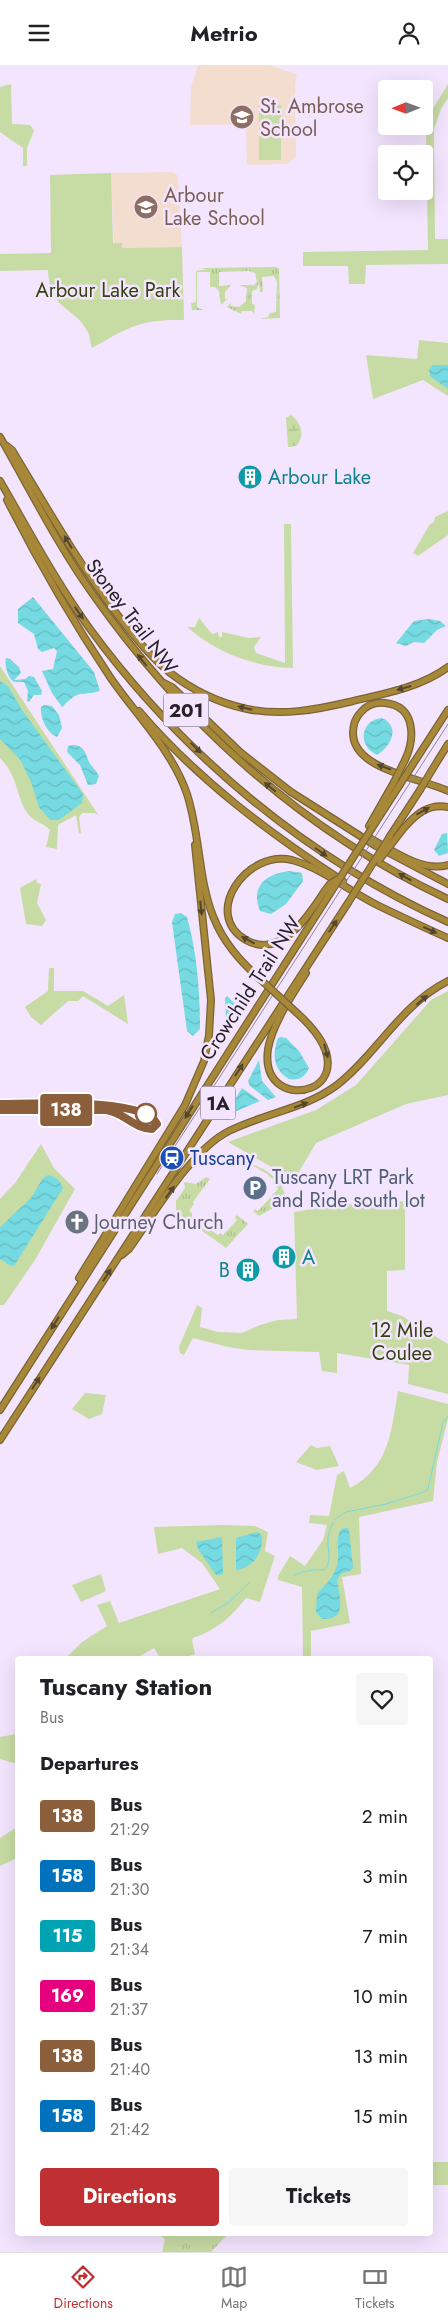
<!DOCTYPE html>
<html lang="en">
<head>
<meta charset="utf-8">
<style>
  body { margin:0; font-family:Jost,sans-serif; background:#f6f6f6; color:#202124; height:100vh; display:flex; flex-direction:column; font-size:19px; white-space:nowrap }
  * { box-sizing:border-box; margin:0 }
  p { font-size:16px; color:#757577 }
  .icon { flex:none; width:28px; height:28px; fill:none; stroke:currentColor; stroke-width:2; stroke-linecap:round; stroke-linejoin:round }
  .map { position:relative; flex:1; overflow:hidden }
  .panel { position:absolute; left:15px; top:1591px; width:418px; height:580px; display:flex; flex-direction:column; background:#fff; border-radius:5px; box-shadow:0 5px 20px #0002 }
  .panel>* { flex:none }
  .badge { padding:0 10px; border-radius:4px; font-size:18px; line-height:32px }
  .needle { width:32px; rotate:269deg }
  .fabs { position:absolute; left:378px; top:15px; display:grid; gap:10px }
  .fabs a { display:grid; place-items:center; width:55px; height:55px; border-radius:5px; background:#fff; box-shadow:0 5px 20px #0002; font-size:25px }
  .map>.badge { position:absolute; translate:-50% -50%; box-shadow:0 0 0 2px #fff }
  h2 { padding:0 25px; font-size:19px; line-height:45px }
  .round { display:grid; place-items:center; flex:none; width:52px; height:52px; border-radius:5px; background:#f6f6f6 }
  .overview { display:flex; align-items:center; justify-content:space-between; height:85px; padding:0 25px }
  h1 { font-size:24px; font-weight:700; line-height:38px }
  .primary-button { display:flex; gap:10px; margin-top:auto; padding:10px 25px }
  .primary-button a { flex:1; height:58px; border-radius:5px; background:#c03033; color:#fff; font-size:20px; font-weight:700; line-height:58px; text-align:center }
  .primary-button a+a { background:#f6f6f6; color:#202124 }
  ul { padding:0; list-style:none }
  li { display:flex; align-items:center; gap:15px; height:60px; padding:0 25px }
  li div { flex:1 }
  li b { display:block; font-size:19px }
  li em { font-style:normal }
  li .badge { min-width:55px; font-weight:700; text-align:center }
  header { display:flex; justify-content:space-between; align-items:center; height:65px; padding:0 25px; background:#fff; font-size:22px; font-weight:700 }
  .dock { display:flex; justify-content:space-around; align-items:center; height:70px; border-top:1px solid #e0e0e0; background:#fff; font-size:14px; color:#757577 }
  .dock a { display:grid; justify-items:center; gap:2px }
  .dock .selected { color:#c03033 }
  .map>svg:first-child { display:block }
</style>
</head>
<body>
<header><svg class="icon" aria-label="menu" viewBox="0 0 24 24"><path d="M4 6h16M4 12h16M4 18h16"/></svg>Metrio<svg class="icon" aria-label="person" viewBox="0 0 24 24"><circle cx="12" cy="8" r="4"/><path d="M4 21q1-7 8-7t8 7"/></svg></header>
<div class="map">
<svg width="448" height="2187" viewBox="0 0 448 2187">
  <defs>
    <pattern id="grass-tufts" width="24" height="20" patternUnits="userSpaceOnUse" patternTransform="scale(1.25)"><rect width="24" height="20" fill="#c7dba4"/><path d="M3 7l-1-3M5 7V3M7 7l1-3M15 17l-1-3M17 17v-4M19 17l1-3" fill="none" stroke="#abbc8d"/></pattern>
    <pattern id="wetland-marsh" width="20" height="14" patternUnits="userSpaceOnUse" patternTransform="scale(1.25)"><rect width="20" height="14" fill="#c7dba4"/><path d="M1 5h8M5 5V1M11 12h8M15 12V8" fill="none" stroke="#abbc8d"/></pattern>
    <pattern id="water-waves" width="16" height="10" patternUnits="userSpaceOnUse" patternTransform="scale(1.25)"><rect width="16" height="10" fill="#75dae1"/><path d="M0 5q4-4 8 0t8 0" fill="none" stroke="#65bbc1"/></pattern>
  </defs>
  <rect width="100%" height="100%" fill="#f4e5fe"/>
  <g fill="#f2ddcf">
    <path d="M198,0H268L297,9L295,19L296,92L288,99L247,100L246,59L190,60L191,22Z"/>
    <path d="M173,107L178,111L182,182L114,183L111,108Z"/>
  </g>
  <g fill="url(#grass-tufts)">
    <path d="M275,202L279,203L280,253L260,254L268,252L270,248L276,247L277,217L274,211L262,212L263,227H260L259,217L257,224L252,226V239L255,240L254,249L252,246H242L241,249L227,242L231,238V241L239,242L246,236L247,223L239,220H254L257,217L255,208L249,206V203L248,206L219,207V221L231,220L225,227V234L228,233L221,240L219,226L215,222H210V207H197V242L203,245H192L191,238L196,237V206L207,204L199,203Z"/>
    <path d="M245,1098C261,1099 290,1118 284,1137L259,1151L253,1146L255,1144L258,1146L278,1124L276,1121L278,1119L267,1109L252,1100L245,1104L241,1100Z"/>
    <path d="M206,1112L210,1114L193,1137L194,1139L189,1146L192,1148V1152L218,1170L220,1168L223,1170L237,1155L235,1152L237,1150L248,1159L226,1183L176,1147V1136L185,1123L184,1117L196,1119Z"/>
    <path d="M157,2169H228L211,2187H162L165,2174Z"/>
  </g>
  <path fill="url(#wetland-marsh)" d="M291,350C302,358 305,372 296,381L288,382L286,353Z"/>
  <g fill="#c7dba4">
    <path d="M11,19L12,59L30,60L34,66L27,83V101H23V83L0,67V22Z"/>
    <path d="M448,19V33L441,44L434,64L435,174H448V199L366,200L365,219H349L348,201H303V187L428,185L426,65L432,45Z"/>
    <rect x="259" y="40" width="22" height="55"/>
    <path d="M111,108L113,178H122V183L182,182L184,255C140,254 129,262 92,283C90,278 90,271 88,267C73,239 50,247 48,205L0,206V189L51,188L50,110Z"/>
    <path d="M419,275L448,278V331L423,315L373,334L366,290L417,294Z"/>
    <path d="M448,446V470L418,491L413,488L430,459L434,457L435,452Z"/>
    <path d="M284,459H291L293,603C254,602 217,588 187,562H195L199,553L212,569L218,567L219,572H222V567L249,573L261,572L254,582L256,588L285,598Z"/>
    <path d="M0,601L99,751L95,748H82L79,752L81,768H79L76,750L58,760L57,784L46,782L50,765C44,758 34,757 28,749C15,731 19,712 0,693Z"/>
    <path d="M36,814L37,818L41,819L37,838L46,855L42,861L26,859L20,823Z"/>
    <path d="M49,903H54V926H83L108,941L124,930L128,959L83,931L78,936H68L41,960L31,952L25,942L48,926Z"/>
    <path d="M448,926V1030L406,1039L316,1078L294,1115L228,1077L316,1045L356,1020L431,935Z"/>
    <path d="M41,1079L54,1103L75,1124L35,1195L4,1240H0V1134L15,1118Z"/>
    <path d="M402,1136L405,1141V1205L387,1206V1246L402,1251L448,1279V1329L408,1319L409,1300L337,1288V1308L322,1306L319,1287L248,1285L228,1282L193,1273L184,1290L180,1288L179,1282L197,1240L202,1243L200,1262L218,1267L242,1268L260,1260L278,1255L297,1254L294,1147L337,1140Z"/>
    <path d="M398,1326L448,1339V1354L437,1397L433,1436L359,1452L361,1509L342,1512L350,1558L311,1566V1594H303L302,1522L278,1515V1511L290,1491L305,1501L323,1475L327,1460L309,1458L310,1450L329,1451L337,1410L344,1406L350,1423C390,1402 391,1366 398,1326Z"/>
    <path d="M85,1328L106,1330L102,1349L89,1354L72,1344Z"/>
    <path d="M311,1380L317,1383L330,1381L339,1401L317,1405L296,1397Z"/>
    <path d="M222,1460L255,1461L268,1467L265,1486L275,1491L260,1537L246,1533C231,1552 217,1565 193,1573L192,1575L195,1589L182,1593L161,1594L154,1583L135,1594H65L82,1577L107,1561L97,1540L110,1536L119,1558L220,1524L202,1498L182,1483L158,1489L154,1462Z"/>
    <path d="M101,1509L106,1526L81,1537L72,1520Z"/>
    <path d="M17,1664V1699L0,1694V1672L16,1669Z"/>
    <path d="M17,1762V1793L0,1801V1773Z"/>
    <rect x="430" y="2097" width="18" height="23"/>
  </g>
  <g fill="url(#water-waves)">
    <path d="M433,300H448V324L430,311L429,305Z"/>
    <path d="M33,532L94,607L100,626C77,632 82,623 62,642L52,628L42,606L53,604L57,586L54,583L42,587L38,584L34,569L18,558V544Z"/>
    <path d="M429,554L440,556L446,561L437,565L424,578L414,577L406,581L396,578L414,556Z"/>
    <path d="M6,593L10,594L19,602L21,608L14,615L25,614L29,611L34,612L42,626L41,630H34L29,637L27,636L28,626L24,617C23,617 16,617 15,617C8,615 4,599 6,593Z"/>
    <path d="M0,616L8,621L22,645L83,729L82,738L59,755H50L39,742L31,717L21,696L0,674Z"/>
    <path d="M44,640L52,641L59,650L62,663L57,672C47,668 40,653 41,642Z"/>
    <path d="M382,653C401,662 391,681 377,690C357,681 360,655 382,653Z"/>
    <path d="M73,680C84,680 86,689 89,697C92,702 96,705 99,711L96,719L88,720L80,700L67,687L68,681Z"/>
    <path d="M447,768L448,788L439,791L434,785L442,769Z"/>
    <path d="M289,806L302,808L303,816L286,839L271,849L260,846C250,821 266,809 289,806Z"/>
    <path d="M181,848L187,852C197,887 200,928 200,964L193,971L187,966L172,857L175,849Z"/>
    <path d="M227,931L236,940V943L228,955L226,954L225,933Z"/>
    <path d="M281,972L286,973L299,986L309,1003C305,1012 299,1016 289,1014C273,1005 272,989 278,973Z"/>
    <path d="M259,995L262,1016L276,1032L268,1035L250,1021L248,1016Z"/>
    <path d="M242,1023L260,1036L227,1050V1048Z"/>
    <path d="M48,1110C56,1112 60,1115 63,1123L14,1201H11L0,1194V1162L31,1133L43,1113Z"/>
    <path d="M347,1463L349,1465L353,1502L352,1505L342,1508L337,1514C338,1530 350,1555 322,1554L316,1547L317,1529C325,1519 334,1513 337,1500C341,1487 334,1477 341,1464Z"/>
    <path d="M258,1467L262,1471C263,1488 254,1502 236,1505V1473Z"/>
    <path d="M222,1472L223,1509L216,1510L198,1484L196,1477Z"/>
  </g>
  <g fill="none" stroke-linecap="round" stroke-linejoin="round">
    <g stroke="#75dae1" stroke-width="1">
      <path d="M335,1454L346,1447L386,1439L424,1427L428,1424L443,1357L448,1351"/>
      <path d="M294,1510C306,1506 312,1504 324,1505C333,1497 327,1484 328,1474C328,1468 331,1463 333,1458"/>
      <path d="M211,1548L228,1538L249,1518"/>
    </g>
    <defs>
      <g id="motorway">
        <path d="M0,372C30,424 57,479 92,528C183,658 304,767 448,834"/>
        <path d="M7,381L12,385C47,443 81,503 123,557C137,575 152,593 169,607C192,625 219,638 247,644C282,651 315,645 349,637C382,629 420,623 448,602"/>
        <path d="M0,416C29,466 56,517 90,564C181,688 307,794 448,857"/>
        <path d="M7,435C38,496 72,555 110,612C136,650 172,685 187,729C200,769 198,813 213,851C223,877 240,896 260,914"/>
        <path d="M164,618L172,622L240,687L291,727L376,781L448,819"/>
        <path d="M139,646C197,714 269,768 343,816"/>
        <path d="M405,695C415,674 416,641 385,638C376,637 367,640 361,647C356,652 353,660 353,668C353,705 421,713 448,726"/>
        <path d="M413,699L448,645"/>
        <path d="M432,705L448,679"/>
        <path d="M369,761L394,717"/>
        <path d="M372,763L399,721"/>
        <path d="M403,764C415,750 428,738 448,742"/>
        <path d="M390,771L420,725"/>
        <path d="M368,772C390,784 422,808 448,800"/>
        <path d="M324,827C308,851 281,895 246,875C201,849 247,784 292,795C324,804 350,827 379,841C402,852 425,863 448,873"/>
        <path d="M297,948C384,1026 258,1057 268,984C272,960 293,928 306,908"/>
        <path d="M122,1190L129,1184C154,1149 191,1085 229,1066C265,1048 305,1044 337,1020C377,989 400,940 448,916"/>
        <path d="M79,1213L185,1040L204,996L209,970L211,935L195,780"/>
        <path d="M0,1345L329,830"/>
        <path d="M0,1375L348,838"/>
      </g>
    </defs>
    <use href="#motorway" stroke="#7a6434" stroke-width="8"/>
    <use href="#motorway" stroke="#a78839" stroke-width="5.5"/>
    <path stroke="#918697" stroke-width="1" d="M157,1109L448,659"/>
    <defs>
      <g id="motorway-bridge">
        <path d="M394,717L405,695"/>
        <path d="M399,721L413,699"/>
        <path d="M420,725L432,705"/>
        <path d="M379,795L403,764"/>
        <path d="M324,827L330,819L338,814"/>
        <path d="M329,830L372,763"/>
        <path d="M348,838L390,771"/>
        <path d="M260,914L297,948"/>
      </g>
    </defs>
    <use href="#motorway-bridge" stroke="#7a6434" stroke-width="8" stroke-linecap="butt"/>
    <use href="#motorway-bridge" stroke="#a78839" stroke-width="5.5"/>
  </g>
  <defs><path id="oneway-solid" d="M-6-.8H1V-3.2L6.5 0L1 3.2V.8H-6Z" transform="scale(1.25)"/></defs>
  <g fill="#54452f">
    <use href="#oneway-solid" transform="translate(68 477) rotate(-122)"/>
    <use href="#oneway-solid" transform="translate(79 548) rotate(55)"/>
    <use href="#oneway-solid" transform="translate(142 595) rotate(-129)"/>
    <use href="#oneway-solid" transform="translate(404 623) rotate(164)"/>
    <use href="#oneway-solid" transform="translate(245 643) rotate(-167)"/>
    <use href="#oneway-solid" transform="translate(196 683) rotate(45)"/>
    <use href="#oneway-solid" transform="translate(384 702) rotate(-160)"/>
    <use href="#oneway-solid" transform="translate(270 722) rotate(-141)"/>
    <use href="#oneway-solid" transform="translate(423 746) rotate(-29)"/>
    <use href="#oneway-solid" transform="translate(321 787) rotate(35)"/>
    <use href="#oneway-solid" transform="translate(405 812) rotate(-151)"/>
    <use href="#oneway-solid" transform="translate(201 843) rotate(84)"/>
    <use href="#oneway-solid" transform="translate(333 861) rotate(-57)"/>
    <use href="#oneway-solid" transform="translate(430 865) rotate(25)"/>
    <use href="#oneway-solid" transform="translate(248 875) rotate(-152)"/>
    <use href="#oneway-solid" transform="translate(422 935) rotate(-41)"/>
    <use href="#oneway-solid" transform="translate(326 986) rotate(75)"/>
    <use href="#oneway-solid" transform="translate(239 1005) rotate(-57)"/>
    <use href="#oneway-solid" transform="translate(301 1040) rotate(-20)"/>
    <use href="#oneway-solid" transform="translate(189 1047) rotate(122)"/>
    <use href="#oneway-solid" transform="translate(170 1127) rotate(-54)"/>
    <use href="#oneway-solid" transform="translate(107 1210) rotate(-57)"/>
    <use href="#oneway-solid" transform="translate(55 1258) rotate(122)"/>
    <use href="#oneway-solid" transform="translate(36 1318) rotate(-57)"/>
  </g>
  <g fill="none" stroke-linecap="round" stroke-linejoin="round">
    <defs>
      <path id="line" d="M0,1039C28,1039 146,1032 157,1059L152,1064C134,1064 124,1047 106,1045H0"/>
    </defs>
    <use href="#line" stroke="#fff" stroke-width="11"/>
    <use href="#line" stroke="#8b5e3c" stroke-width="8"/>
  </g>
  <defs>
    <symbol id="school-disc" viewBox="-11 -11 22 22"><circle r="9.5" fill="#8d6e63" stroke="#f4e5fe"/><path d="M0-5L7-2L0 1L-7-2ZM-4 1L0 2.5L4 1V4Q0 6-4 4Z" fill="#fff"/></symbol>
    <symbol id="building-disc" viewBox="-11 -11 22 22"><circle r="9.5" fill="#0f9aa8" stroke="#f4e5fe"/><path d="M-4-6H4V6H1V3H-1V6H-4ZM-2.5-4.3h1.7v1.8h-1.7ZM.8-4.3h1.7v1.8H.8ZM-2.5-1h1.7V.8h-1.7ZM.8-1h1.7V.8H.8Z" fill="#fff"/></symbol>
    <symbol id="station-disc" viewBox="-11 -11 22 22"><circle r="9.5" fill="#1a4fb4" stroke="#f4e5fe"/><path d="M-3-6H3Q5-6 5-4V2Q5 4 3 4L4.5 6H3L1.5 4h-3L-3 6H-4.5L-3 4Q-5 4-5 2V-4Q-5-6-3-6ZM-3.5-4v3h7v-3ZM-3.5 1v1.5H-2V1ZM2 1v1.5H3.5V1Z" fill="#fff"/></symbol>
    <symbol id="parking-disc" viewBox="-11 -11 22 22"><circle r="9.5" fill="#5c6f8a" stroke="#f4e5fe"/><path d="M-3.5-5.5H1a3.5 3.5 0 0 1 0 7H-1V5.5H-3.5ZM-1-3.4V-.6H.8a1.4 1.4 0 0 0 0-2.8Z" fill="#fff"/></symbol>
    <symbol id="church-disc" viewBox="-11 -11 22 22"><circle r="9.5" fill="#6b7280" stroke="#f4e5fe"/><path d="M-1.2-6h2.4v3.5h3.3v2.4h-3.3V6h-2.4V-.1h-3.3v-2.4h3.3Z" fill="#fff"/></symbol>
  </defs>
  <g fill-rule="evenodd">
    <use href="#school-disc" x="228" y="38" width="28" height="28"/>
    <use href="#school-disc" x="132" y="128" width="28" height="28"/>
    <use href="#building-disc" x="236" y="398" width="28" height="28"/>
    <use href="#station-disc" x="158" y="1079" width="28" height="28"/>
    <use href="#parking-disc" x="241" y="1109" width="28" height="28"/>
    <use href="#church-disc" x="63" y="1143" width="28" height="28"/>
    <use href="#building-disc" x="270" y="1178" width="28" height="28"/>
    <use href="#building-disc" x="234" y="1191" width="28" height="28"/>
  </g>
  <circle fill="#fff" stroke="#8b5e3c" stroke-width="2.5" cx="146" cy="1049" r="10"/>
  <g text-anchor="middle" stroke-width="5" stroke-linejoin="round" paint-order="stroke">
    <g fill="#f4e5fe" stroke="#645c6a" stroke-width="1">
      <rect x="163.5" y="628.5" width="45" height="33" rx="4"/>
      <rect x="200.5" y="1021.5" width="35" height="33" rx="4"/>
    </g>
    <g font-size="19" font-weight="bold" fill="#27212a">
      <text x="186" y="652">201</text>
      <text x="218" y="1045">1A</text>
    </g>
    <g font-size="20" fill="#785e54" stroke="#f4e5fe" text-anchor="start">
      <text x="260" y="48">St. Ambrose<tspan x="260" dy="23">School</tspan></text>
      <text x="164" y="137">Arbour<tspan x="164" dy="23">Lake School</tspan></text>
    </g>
    <g font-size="20" fill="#334210" stroke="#f4e5fe">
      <text x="108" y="232">Arbour Lake Park</text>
      <text x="402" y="1272">12 Mile<tspan x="402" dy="23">Coulee</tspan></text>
    </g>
    <g font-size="20" fill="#0d838f" stroke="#f4e5fe" text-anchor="start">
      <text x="268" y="419">Arbour Lake</text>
      <text x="302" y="1199">A</text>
      <text x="230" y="1212" text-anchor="end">B</text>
    </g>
    <g font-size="20" fill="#27212a" stroke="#f4e5fe">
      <text transform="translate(132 551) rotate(53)" y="7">Stoney Trail NW</text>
      <text transform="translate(250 923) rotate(-57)" y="7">Crowchild Trail NW</text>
    </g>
    <g font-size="20" fill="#164399" stroke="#f4e5fe" text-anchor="start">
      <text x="190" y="1100">Tuscany</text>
    </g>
    <g font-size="20" fill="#4e5e75" stroke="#f4e5fe" text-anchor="start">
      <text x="272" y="1119">Tuscany LRT Park<tspan x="272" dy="23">and Ride south lot</tspan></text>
    </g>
    <g font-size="20" fill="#5b616d" stroke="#f4e5fe" text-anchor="start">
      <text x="94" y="1164">Journey Church</text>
    </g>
  </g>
</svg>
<div class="fabs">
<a><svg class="needle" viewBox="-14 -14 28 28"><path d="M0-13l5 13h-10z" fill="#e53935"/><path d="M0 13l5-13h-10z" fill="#757577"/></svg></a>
<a><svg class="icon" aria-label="locate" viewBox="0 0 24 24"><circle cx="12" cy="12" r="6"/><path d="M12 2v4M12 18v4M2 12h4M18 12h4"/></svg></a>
</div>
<b class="badge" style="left:66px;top:1045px;background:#8b5e3c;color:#fff">138</b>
<section class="panel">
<div class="overview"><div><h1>Tuscany Station</h1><p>Bus</p></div><a class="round"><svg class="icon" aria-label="heart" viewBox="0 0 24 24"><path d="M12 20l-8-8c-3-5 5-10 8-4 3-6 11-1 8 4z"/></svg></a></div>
<h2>Departures</h2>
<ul>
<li><span class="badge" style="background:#8b5e3c;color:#fff">138</span><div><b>Bus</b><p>21:29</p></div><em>2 min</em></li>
<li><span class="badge" style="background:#0072bc;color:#fff">158</span><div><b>Bus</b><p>21:30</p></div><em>3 min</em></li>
<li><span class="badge" style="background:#00a3b4;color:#fff">115</span><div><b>Bus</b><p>21:34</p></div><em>7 min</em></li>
<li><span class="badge" style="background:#e6007e;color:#fff">169</span><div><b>Bus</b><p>21:37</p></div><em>10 min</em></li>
<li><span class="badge" style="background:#8b5e3c;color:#fff">138</span><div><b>Bus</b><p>21:40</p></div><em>13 min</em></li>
<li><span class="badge" style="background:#0072bc;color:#fff">158</span><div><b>Bus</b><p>21:42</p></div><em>15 min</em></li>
</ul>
<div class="primary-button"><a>Directions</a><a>Tickets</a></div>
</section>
</div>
<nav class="dock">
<a class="selected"><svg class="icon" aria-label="directions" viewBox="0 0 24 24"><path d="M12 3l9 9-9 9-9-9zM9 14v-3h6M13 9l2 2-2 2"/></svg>Directions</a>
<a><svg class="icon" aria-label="map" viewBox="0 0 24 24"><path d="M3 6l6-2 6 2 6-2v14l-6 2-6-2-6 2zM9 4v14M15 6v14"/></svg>Map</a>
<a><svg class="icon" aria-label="tickets" viewBox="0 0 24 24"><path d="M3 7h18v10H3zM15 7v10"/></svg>Tickets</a>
</nav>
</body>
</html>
